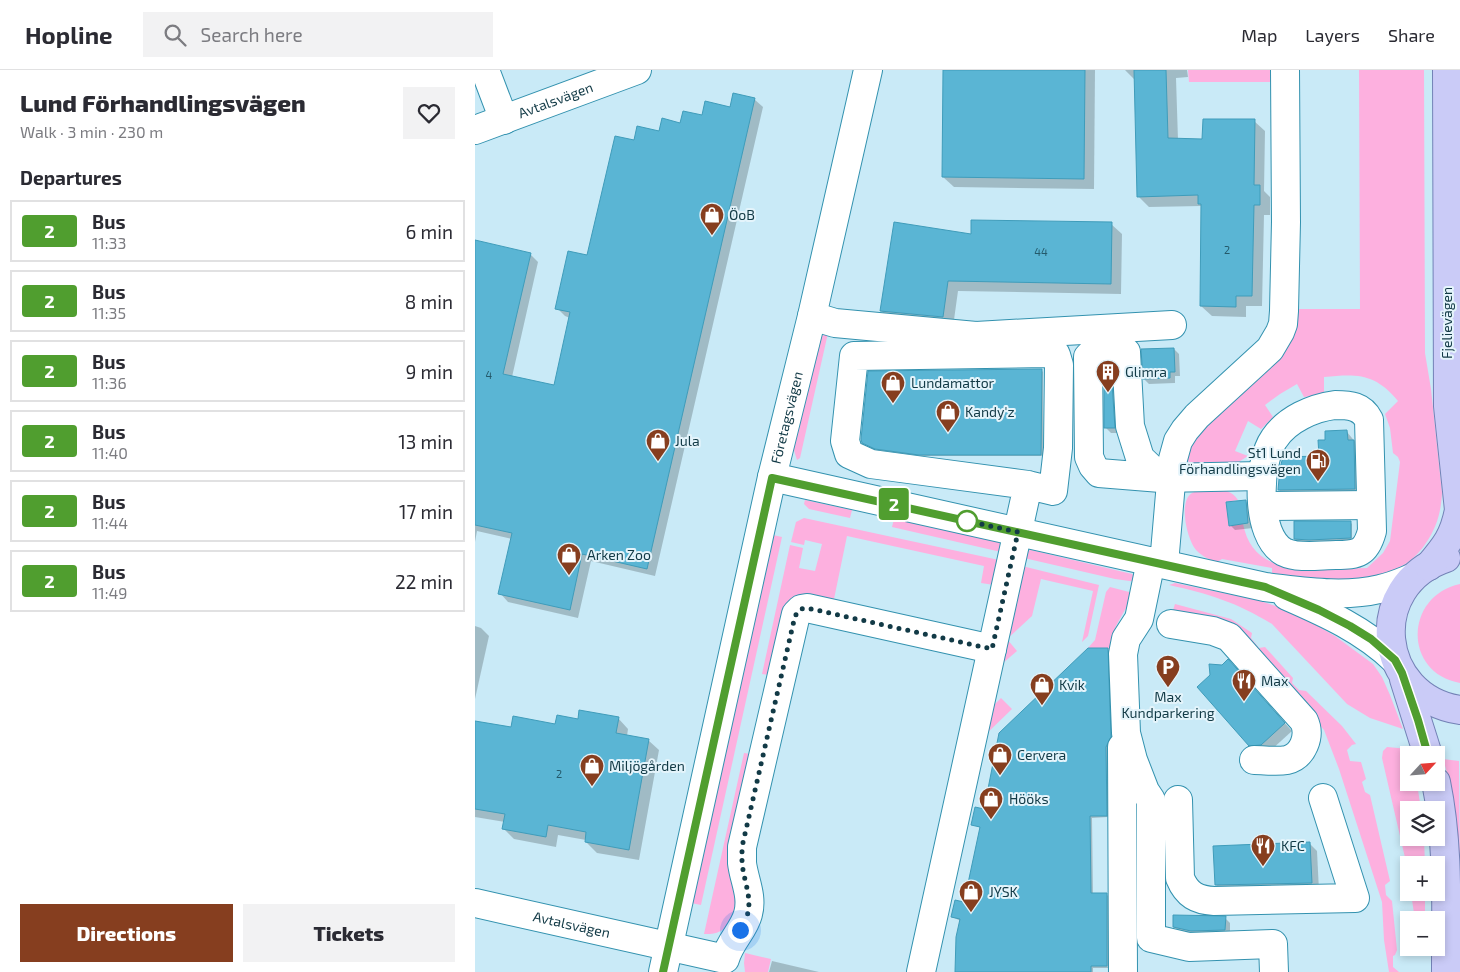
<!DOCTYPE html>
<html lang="en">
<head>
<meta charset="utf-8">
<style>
  body { margin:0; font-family:"Exo 2",sans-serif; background:#f2f2f3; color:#2b2b33; height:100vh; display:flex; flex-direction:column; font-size:19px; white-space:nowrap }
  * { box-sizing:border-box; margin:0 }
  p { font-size:16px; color:#7c7c81 }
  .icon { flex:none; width:28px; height:28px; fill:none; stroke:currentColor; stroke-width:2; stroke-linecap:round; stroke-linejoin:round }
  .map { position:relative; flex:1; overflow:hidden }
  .drawer { display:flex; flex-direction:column; background:#fff; width:475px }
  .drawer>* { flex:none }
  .badge { padding:0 10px; border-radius:4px; font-size:18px; line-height:32px }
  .needle { width:32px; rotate:64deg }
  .controls { position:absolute; left:925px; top:676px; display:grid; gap:10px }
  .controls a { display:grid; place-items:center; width:45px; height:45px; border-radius:0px; background:#fff; box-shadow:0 2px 8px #0003; font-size:25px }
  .you { position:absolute; width:25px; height:25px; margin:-12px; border:4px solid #fff; border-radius:50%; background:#1a73e8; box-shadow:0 0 0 8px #1a73e833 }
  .map>.badge { position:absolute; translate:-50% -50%; box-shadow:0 0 0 2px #fff }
  h2 { padding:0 20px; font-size:19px; line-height:45px }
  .round { display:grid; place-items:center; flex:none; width:52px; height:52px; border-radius:0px; background:#f2f2f3 }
  .headline { display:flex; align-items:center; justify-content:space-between; height:85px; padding:0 20px }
  h1 { font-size:24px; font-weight:800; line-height:38px }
  .action { display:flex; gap:10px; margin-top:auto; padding:10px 20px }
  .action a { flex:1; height:58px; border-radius:0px; background:#863e1f; color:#fff; font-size:20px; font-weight:800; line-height:58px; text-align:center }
  .action a+a { background:#f2f2f3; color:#2b2b33 }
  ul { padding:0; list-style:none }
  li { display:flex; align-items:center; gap:15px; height:62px; margin:0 10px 8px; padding:0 10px; border:2px solid #e1e1e2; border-radius:0px }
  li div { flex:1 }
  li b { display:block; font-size:19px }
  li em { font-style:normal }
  li .badge { min-width:55px; font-weight:700; text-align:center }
  header { display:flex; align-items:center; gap:30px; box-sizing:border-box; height:70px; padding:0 25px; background:#fff; border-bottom:1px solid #e1e1e2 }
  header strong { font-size:24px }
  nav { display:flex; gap:28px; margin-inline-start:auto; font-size:18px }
  .search { width:350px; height:45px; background:#f2f2f3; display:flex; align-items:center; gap:12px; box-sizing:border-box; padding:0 18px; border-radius:0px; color:#7c7c81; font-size:19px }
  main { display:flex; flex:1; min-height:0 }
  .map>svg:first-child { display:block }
</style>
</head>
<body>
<header>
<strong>Hopline</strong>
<div class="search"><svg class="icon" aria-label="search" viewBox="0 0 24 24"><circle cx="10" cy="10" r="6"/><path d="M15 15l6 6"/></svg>Search here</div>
<nav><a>Map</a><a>Layers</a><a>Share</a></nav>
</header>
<main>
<section class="drawer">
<div class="headline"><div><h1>Lund Förhandlingsvägen</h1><p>Walk · 3 min · 230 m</p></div><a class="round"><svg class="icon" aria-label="heart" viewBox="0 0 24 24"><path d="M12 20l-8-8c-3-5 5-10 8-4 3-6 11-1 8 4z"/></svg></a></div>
<h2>Departures</h2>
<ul>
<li><span class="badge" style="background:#509e2f;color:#fff">2</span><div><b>Bus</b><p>11:33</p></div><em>6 min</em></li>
<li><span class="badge" style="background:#509e2f;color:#fff">2</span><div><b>Bus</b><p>11:35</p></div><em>8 min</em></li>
<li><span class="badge" style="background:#509e2f;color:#fff">2</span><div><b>Bus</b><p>11:36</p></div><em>9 min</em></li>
<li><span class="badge" style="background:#509e2f;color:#fff">2</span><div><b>Bus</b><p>11:40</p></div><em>13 min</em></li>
<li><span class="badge" style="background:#509e2f;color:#fff">2</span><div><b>Bus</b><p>11:44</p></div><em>17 min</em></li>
<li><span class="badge" style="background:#509e2f;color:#fff">2</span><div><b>Bus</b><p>11:49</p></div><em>22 min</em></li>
</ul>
<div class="action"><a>Directions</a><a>Tickets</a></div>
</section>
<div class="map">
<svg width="985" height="902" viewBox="0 0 985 902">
  <rect width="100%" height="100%" fill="#c9eaf7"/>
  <g fill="#fdb0df">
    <path d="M713,0H797V12H714Z"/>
    <path d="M884,0H949L950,283L956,319L967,423C966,442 962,457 951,473C918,523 847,510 797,503V498L747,489L742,492C735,490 727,486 722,481C712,471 703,431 717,423C724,419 733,420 740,420C751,420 757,421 763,430L751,432L754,456L768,454C772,473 781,486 799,493L855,499L892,498L908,483L915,471L925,392L923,387L918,383L915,358L910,344L923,331C900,303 882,304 849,307V324L829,327L822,314L805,324L790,335L798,347L786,359L773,351L760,381L773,386L762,393L717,394L710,389L708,382L818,227H824V239H885Z"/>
    <path d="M353,263L325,388L322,390L318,377L344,267Z"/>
    <path d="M330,430L377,440L375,448L334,439L329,434Z"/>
    <path d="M329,448L524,490L519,515L506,513L509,496L372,466L359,529L358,530C341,528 316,519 309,539L294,605L287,604L315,475L328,478L324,498L340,501L347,474L330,470L329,475L316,472L321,452Z"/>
    <path d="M419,449L528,473L526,482L417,457Z"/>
    <path d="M298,465L307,467L226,835L216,833Z"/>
    <path d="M556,480L657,504L663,510L662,512L640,509L549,488L552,481Z"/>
    <path d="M547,496L624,515L613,566L607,572L618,521L566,509L557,546L532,569L542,581L528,593L526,591Z"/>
    <path d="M700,513L782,530L804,537L829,548L860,566L898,594L907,607L915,625L928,659L895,648L872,634L797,554C761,532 734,524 694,515Z"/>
    <path d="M985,514V613C928,603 929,526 985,514Z"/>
    <path d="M635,517L658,523C651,543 636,556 635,579L613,578L620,570L631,522Z"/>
    <path d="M700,534L756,549L777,563L776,568L784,578L790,577L818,608L817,613L824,620L831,621L867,656L881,674L877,675L872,680L875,691L886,692L891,709L887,712L890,722L895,725L915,811L910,815L911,825L917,831L922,880L920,885L918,886V897L924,902H914L909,870L907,832L864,699L849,660L757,553L698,540Z"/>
    <path d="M526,628L537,639L507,668L516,638Z"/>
    <path d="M912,677L934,679L936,685H934V712L942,713L946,740H934V768H949L950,795H934V805L907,688L908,681Z"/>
    <path d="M269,683L276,684L264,832C256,851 253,865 229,864Z"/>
    <path d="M968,689L984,691L985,803C984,765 980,726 968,689Z"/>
    <path d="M936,823H950V850H940Z"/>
    <path d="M270,883L296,889L293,902H270L269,893Z"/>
  </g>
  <g fill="#0003">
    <path d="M469,0H620L619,119L479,117L468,107Z"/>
    <path d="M650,0H712L713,7L701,8L703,70H729L779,51L790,61L789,121L795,127V145H789L787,236H771V247L737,246L726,236V136L674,137L663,126L660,10Z"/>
    <path d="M279,29L288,37L180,506L116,491L103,548L33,532L25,523L37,469L2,461L0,472V172L55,184L63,192L37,307L80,317L95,248L90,246L82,238L113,187L159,72Z"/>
    <path d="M636,154L647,164L646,224L483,221L478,257L417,251L406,241L497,166Z"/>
    <path d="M699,279L704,284L705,306H700V313L674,314L669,309Z"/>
    <path d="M636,299L641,304L644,363H636L631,358Z"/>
    <path d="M566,300L568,302V386H447L404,381L391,375Z"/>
    <path d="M872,362L886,379L887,426L812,427L804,420L845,388Z"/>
    <path d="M770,431L775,436L778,458L760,460L755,455Z"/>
    <path d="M875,452L877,454V470L837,472L823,471L820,469Z"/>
    <path d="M0,556L6,558L14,566L0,629Z"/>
    <path d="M633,580L635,582L638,669L633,680V747L617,748L618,825H632L634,827V898H618V902H481L486,851L477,847L490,833L506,758L497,754Z"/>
    <path d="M761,599L817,661L794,682L784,683L775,675Z"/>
    <path d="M143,648L153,659L152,666L173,670L184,680L164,790L122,783L111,772V770L83,765L81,777L39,769L29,759L30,752L0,747V652L37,659L81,656L104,650Z"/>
    <path d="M834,773L842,781L844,821L749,823L741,815Z"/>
    <path d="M750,848L755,853V865L722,866L705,862L699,857Z"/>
    <path d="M297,891L344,902H294Z"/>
  </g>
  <g fill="#5ab5d4" stroke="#3f9cba">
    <path d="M468,0H610L609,109L467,107Z"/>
    <path d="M659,0H691L693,68L727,69L728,49H780L779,115H785V135H779L777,226H761V237L725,236L726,134H723V125L662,127Z"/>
    <path d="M258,23L280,28L172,499L107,484L95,540L23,524L37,463L0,455V170L56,183L28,304L79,315L95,242L80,239L93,181L112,185L140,66L159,70L162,56L184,61L187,48L205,53L208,41L227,45L230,31L255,37Z"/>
    <path d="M496,150L637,152L636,214L473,211L468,247L405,241L419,152L496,164Z"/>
    <path d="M699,278L700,302H695V308L668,309L666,279Z"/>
    <path d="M629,298H636L640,358H629Z"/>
    <path d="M567,299L566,385H444L400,379L387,373L386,369L393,301Z"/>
    <path d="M872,360L873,370H879L880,419L803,420L805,398L808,387L844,386L843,370H850V361Z"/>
    <path d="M771,430L773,453L754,456L751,432Z"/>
    <path d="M819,451H876V468L834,470L819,469Z"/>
    <path d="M613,578H633L636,667L631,677L632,746H615L616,823H632V896H616V902H480L481,867L485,849L476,847L480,830L489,832L505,757L496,755L500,737L509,739L524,663Z"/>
    <path d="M753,589L810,653L786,675L774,676L722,617L735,605L734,594L747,595Z"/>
    <path d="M104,640L144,647L141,663L174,669L154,780L110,772L111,762L73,755L71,767L27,759L30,744L0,739V651L36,657L38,646L80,654L82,645L103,649Z"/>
    <path d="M835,772L837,813L740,815L738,776Z"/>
    <path d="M698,845L751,846L750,860L716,861L698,857Z"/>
  </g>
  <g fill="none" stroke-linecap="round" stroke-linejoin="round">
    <defs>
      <g id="minor">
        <path d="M10,0L29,50"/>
        <path id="s1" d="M0,60L162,0"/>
        <path d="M337,246L360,253L501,266L697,255"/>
        <path d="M860,335C875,335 887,336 894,350L897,461C891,483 883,485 861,485C846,485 823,489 809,482C780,466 782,393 799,369C812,349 838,338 860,335Z"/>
        <path d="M297,407L790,517C827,521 867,528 905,519C916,517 927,512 937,508"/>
        <path d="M686,408L665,388L655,356L651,282L617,283L613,287L614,387L618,396L624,403L686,408L786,406"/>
        <path d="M788,436L896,435"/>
        <path d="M676,491L664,549L651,569L648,584L651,663L658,690L670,721L676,730V868L714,877L798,874L799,902"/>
        <path d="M689,494L698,389L703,371L710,360L722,346L795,279L805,262L808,254L809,241L811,152L810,0"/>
        <path d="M812,526C851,543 889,560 920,590"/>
        <path d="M696,554L738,561L754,567L829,651C836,666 828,686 812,690C801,692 790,690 779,690"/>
        <path d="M647,677L648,902"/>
        <path d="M703,730L705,808C712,825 722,830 739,831L880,828L848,728"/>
        <path id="s2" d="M0,833L250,889C255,871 269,860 273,844C278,826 269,810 267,793C267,788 267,782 267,777L321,544L326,539L332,538L517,579"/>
        <path id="s3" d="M188,902L297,407L337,246L393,0"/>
        <path d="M446,902L553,415L396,394L374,384L370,371L379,286L572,283L581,285L584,295L583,378L578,421L553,415"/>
      </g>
      <g id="major">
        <path d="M971,488C890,515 901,627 985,640"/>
        <path d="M954,496C971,476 979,466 984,440L973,336L972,0"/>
        <path d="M929,609L953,685"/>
        <path d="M961,712C974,775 971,839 971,902"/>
      </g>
    </defs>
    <use href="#minor" stroke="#3392af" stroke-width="30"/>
    <use href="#major" stroke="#7382b6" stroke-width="30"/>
    <use href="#minor" stroke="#fff" stroke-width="28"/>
    <use href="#major" stroke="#cacbf7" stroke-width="28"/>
  </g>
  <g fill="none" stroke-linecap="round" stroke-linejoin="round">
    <defs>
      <path id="line" d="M188,902L297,408L790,517L844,540L875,556L896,569L920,590L927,603L943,650L953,685"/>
    </defs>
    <use href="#line" stroke="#fff" stroke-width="11"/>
    <use href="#line" stroke="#509e2f" stroke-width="8"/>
    <path stroke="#123a46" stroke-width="5" stroke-dasharray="0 9" d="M265,860C282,835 270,819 267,793C267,788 267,783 267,777L320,546L326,539L332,538L517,579L543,462L492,451"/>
  </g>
  <defs>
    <symbol id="shop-pin" viewBox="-11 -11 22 30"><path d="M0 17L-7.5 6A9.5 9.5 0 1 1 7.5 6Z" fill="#863e1f" stroke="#e4f4fb"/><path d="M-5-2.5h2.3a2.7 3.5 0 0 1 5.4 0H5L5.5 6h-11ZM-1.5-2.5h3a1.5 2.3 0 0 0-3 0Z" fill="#fff"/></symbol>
    <symbol id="building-pin" viewBox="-11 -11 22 30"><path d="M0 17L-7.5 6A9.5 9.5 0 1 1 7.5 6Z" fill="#863e1f" stroke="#e4f4fb"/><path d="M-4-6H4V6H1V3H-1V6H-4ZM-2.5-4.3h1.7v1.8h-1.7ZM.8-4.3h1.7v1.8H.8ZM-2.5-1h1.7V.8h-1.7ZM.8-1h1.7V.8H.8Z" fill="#fff"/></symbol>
    <symbol id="fuel-pin" viewBox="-11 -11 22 30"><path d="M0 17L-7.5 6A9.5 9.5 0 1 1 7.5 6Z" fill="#863e1f" stroke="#e4f4fb"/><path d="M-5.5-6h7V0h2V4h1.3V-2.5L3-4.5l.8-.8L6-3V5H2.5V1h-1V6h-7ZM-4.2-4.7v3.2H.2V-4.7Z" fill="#fff"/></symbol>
    <symbol id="parking-pin" viewBox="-11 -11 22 30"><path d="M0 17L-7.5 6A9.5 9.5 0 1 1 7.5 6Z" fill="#863e1f" stroke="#e4f4fb"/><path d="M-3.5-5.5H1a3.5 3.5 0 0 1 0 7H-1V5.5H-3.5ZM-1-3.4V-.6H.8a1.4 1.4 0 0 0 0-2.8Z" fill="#fff"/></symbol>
    <symbol id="restaurant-pin" viewBox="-11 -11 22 30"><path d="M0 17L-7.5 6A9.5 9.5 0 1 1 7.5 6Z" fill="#863e1f" stroke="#e4f4fb"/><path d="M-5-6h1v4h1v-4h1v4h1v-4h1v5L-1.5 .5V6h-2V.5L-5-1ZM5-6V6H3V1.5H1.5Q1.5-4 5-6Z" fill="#fff"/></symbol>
  </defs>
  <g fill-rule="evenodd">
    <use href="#shop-pin" x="223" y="131" width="28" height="38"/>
    <use href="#building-pin" x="619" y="288" width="28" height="38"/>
    <use href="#shop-pin" x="404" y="299" width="28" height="38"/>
    <use href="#shop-pin" x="459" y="328" width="28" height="38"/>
    <use href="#shop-pin" x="169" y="357" width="28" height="38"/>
    <use href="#fuel-pin" x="829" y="377" width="28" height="38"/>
    <use href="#shop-pin" x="80" y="471" width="28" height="38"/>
    <use href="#parking-pin" x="679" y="583" width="28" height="38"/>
    <use href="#restaurant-pin" x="755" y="597" width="28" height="38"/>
    <use href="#shop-pin" x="553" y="601" width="28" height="38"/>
    <use href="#shop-pin" x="511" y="671" width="28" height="38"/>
    <use href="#shop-pin" x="103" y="682" width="28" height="38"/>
    <use href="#shop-pin" x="502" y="715" width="28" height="38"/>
    <use href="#restaurant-pin" x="774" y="762" width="28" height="38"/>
    <use href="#shop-pin" x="482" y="808" width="28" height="38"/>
  </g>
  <circle fill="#fff" stroke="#509e2f" stroke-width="2.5" cx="492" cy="451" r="10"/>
  <g text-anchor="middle" stroke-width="4" stroke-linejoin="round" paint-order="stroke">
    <g font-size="11" fill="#24596a">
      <text x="752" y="184">2</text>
      <text x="566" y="186">44</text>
      <text x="14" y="309">4</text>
      <text x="84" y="708">2</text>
    </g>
    <g font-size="14" fill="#123a46" stroke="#e4f4fb">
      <text dy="5" stroke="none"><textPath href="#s1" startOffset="86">Avtalsvägen</textPath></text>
      <text transform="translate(972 253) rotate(-90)" y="5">Fjelievägen</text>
      <text dy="5" stroke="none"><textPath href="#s3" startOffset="568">Företagsvägen</textPath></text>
      <text dy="5" stroke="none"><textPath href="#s2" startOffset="99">Avtalsvägen</textPath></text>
    </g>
    <g font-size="14" fill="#123a46" stroke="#e4f4fb" text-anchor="start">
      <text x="254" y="150">ÖoB</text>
      <text x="650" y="307">Glimra</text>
      <text x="436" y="318">Lundamattor</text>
      <text x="490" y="347">Kandy'z</text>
      <text x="200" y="376">Jula</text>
      <text x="826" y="388" text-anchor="end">St1 Lund<tspan x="826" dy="16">Förhandlingsvägen</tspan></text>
      <text x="112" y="490">Arken Zoo</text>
      <text x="786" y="616">Max</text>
      <text x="584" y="620">Kvik</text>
      <text x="693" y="632" text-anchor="middle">Max<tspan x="693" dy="16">Kundparkering</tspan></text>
      <text x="542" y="690">Cervera</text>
      <text x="134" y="701">Miljögården</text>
      <text x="534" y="734">Hööks</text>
      <text x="806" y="781">KFC</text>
      <text x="514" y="827">JYSK</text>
    </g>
  </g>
</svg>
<div class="controls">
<a><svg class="needle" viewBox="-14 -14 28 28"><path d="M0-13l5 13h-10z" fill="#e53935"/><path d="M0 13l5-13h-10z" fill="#7c7c81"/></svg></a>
<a><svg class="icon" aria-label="layers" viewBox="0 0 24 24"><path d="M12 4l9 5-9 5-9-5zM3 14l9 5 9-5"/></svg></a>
<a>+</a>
<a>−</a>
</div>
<div class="you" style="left:265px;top:860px"></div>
<b class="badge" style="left:419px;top:434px;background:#509e2f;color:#fff">2</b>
</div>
</main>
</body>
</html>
